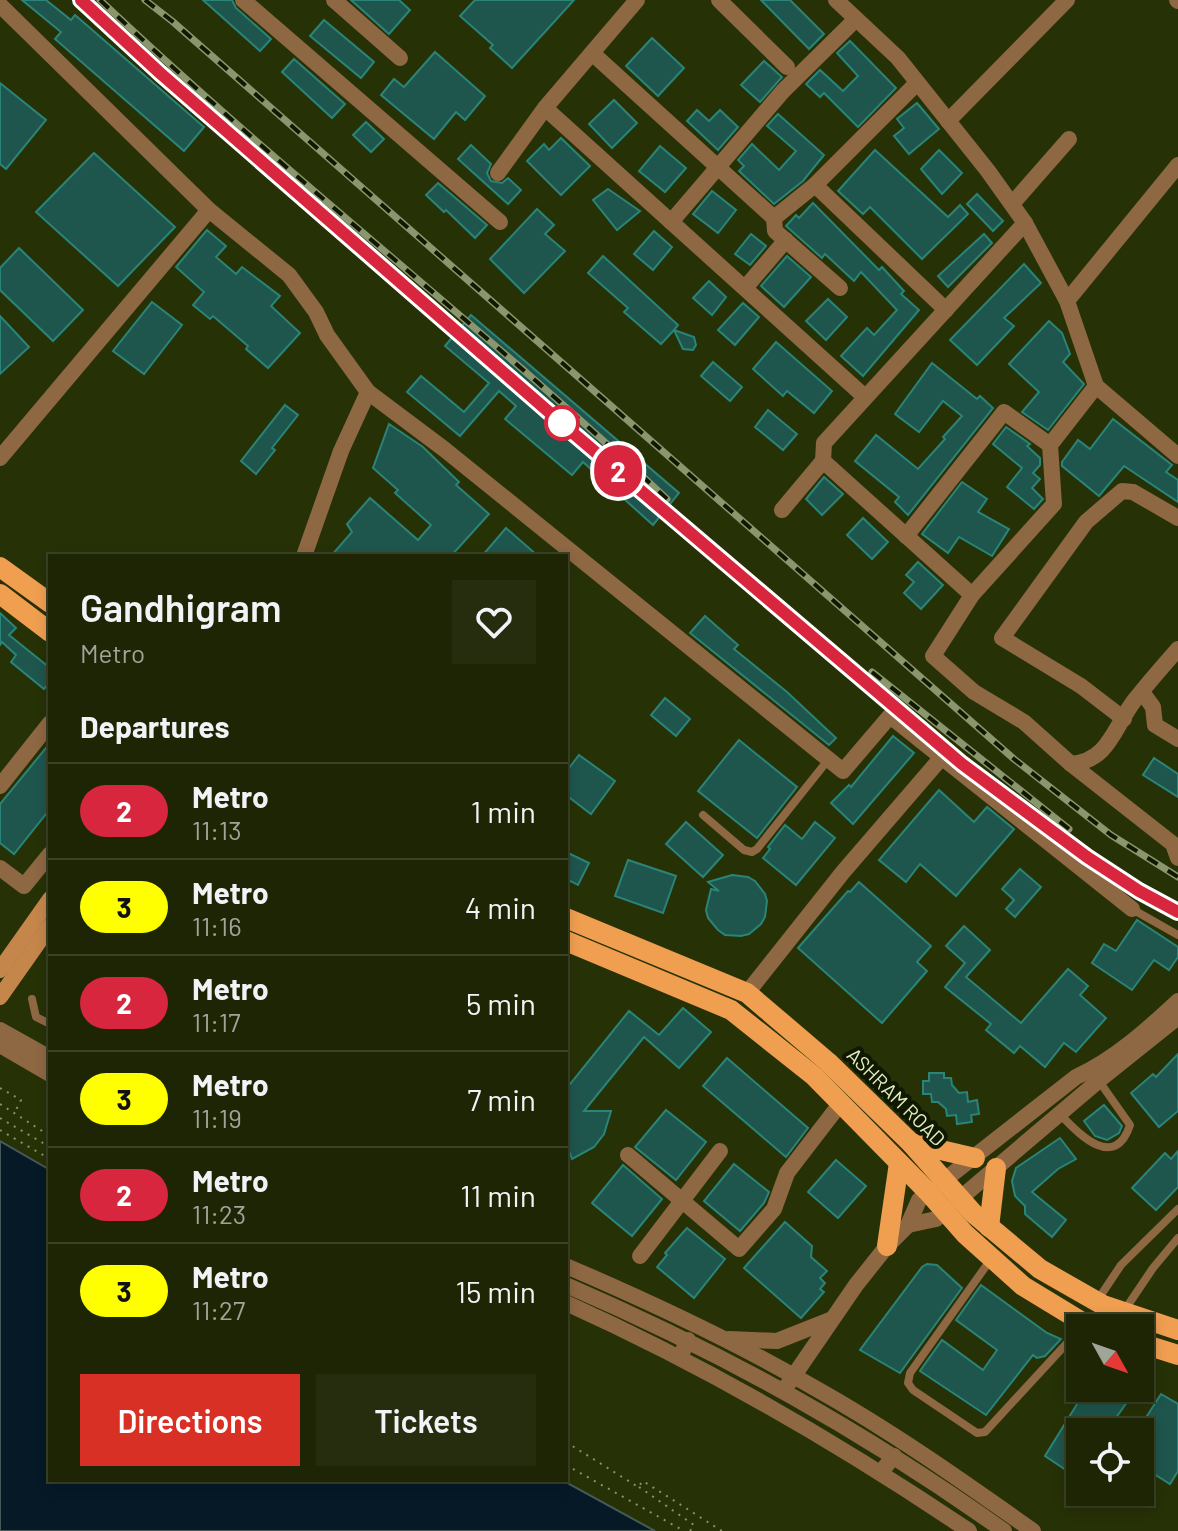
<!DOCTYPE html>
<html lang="en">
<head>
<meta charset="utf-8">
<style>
  body { margin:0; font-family:Barlow,sans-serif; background:#252d0e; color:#f1f3f6; height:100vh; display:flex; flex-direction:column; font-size:30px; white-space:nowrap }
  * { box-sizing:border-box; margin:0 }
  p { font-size:26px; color:#a0a59a }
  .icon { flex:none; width:44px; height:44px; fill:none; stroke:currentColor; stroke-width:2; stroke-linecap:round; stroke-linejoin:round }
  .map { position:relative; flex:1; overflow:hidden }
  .sheet { position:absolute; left:48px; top:554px; width:520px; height:928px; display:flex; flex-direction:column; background:#1d2504; border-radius:0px; box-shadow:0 4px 12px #0003,0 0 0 2px #3b4226 }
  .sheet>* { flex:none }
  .badge { padding:0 16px; border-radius:26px; font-size:28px; line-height:52px }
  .needle { width:52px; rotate:130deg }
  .buttons { position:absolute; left:1066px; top:1314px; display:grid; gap:16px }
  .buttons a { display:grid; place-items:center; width:88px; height:88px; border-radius:0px; background:#1d2504; box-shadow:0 4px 12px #0003,0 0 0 2px #3b4226; font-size:40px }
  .map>.badge { position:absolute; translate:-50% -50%; box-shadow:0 0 0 4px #fff }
  h2 { padding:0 32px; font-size:30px; line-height:72px }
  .round { display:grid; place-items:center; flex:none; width:84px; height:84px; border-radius:0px; background:#252d0e }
  .overview { display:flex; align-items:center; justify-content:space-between; height:136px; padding:0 32px }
  h1 { font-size:38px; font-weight:600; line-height:60px }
  .button { display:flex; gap:16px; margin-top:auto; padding:16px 32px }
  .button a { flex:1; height:92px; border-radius:0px; background:#d93025; color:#fff; font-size:32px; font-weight:600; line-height:92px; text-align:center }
  .button a+a { background:#252d0e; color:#f1f3f6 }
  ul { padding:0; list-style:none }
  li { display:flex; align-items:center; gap:24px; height:96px; padding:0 32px; border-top:2px solid #3b4226 }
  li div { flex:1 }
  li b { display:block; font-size:30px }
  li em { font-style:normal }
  li .badge { min-width:88px; font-weight:700; text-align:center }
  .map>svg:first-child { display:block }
</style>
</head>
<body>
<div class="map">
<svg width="1178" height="1531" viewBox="0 0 1178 1531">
  <rect width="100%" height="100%" fill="#273106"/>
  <path fill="#051927" stroke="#475957" stroke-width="2" d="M0,1141L50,1170V1480H562L655,1531H0Z"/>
  <g fill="#1e554d" stroke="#2a8478" stroke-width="2">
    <path d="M22,0H46L71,20L75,15L204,127L184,151L55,39L61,32Z"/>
    <path d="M203,0H232L236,8L271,39L260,51Z"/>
    <path d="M351,0H399L410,10L389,34Z"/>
    <path d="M475,0H574L512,68L490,48L493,45L460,16Z"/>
    <path d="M761,0H790L824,34L809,49Z"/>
    <path d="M324,20L374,62L361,78L310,36Z"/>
    <path d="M652,38L684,68L658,96L626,66Z"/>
    <path d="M850,41L896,88L858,127L824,93L820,97L806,84L820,70L843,91L858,76L837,53Z"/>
    <path d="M435,52L485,96L465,120L456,112L434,139L381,95L394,79L404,87Z"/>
    <path d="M294,59L345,104L332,118L282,72Z"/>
    <path d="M764,61L782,77L760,102L741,85Z"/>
    <path d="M0,83L46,120L6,169L0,164Z"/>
    <path d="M614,100L637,123L612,148L589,124Z"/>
    <path d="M917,103L939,129L909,154L894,136L904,128L897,119Z"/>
    <path d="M697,110L709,121L720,110L738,127L718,150L687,121Z"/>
    <path d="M778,114L824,155L803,181L774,204L739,171L744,166L738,160L752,144L779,170L796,151L767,126Z"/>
    <path d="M366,122L384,139L371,152L353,135Z"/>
    <path d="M561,138L590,166L561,195L527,161L544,144L549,150Z"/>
    <path d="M471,145L491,164L487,173L491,181L502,183L508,178L521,190L508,204L458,159Z"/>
    <path d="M660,146L686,168L665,192L639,171Z"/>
    <path d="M875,150L948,217L960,205L968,214L922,259L870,207L863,214L838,191Z"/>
    <path d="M939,150L962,173L942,194L921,169Z"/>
    <path d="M94,153L175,227L118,286L36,212Z"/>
    <path d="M438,183L487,225L475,238L446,210L444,212L426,195Z"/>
    <path d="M608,189L640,211L617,230L593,200Z"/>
    <path d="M712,191L736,210L718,233L693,214Z"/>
    <path d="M977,194L1003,221L993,231L967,204Z"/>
    <path d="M813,203L879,270L882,267L904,291L901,294L919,310L863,376L841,356L867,328L874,335L897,310L861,272L854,281L825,254L822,258L786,226L796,215L799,218Z"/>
    <path d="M537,209L554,225L545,234L565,251L524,293L490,259Z"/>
    <path d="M207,230L226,246L216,257L236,274L242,267L280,296L271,306L300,333L268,368L246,349L248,346L213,316L210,319L193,305L204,292L176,267Z"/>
    <path d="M654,231L672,247L653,270L634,254Z"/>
    <path d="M751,234L766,246L750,265L735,254Z"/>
    <path d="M984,234L992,243L948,287L938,276Z"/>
    <path d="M19,248L83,310L53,341L0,290V268Z"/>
    <path d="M603,256L678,325L674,330L694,337L696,345L693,350L683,349L674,330L661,344L624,312L628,308L588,273Z"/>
    <path d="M787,256L811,277L784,307L761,286Z"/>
    <path d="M1024,264L1041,283L1004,318L1014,326L977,365L950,340Z"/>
    <path d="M709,281L726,297L712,315L693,298Z"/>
    <path d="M828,299L847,317L826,340L806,321Z"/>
    <path d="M152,302L182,325L144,374L113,351Z"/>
    <path d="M743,303L759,317L735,345L718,330Z"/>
    <path d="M471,315L679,493L653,525L583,462L572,475L505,419L516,406L499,391L460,436L407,392L421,376L464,412L489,383L445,346Z"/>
    <path d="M0,316L29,347L0,374Z"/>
    <path d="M1049,321L1062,333L1070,354L1063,362L1084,384L1048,430L1022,412L1039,392L1009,364Z"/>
    <path d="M776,342L832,391L814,413L787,391L783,396L753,369Z"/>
    <path d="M713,362L742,387L730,401L701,376Z"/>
    <path d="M932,363L977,399L980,396L993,408L908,515L895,502L899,497L855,461L876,435L918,469L945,439L943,437L962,416L943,401L919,432L895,414Z"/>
    <path d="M285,405L298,415L272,448L275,450L256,474L241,461Z"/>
    <path d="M768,410L797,434L783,450L755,427Z"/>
    <path d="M1113,419L1172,465L1166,472L1178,480V502L1124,466L1099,496L1062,466V462L1078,440L1090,449Z"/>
    <path d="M389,424L423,447L459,482L456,485L489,514L451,556H331L352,532L347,524L370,498L418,540L431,525L395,493L398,490L373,468Z"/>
    <path d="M1006,427L1030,444L1027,446L1040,458V465L1033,473L1040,479L1032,488L1043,499L1034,509L1007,487L1022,468L993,444Z"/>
    <path d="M824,477L843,494L822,515L806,499Z"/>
    <path d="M962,482L987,499L978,512L1009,529L992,556L959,537L948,553L922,534Z"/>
    <path d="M863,518L888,542L872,559L847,535Z"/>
    <path d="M506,528L538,556H482Z"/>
    <path d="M918,562L943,585L921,609L904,593L914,582L906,575Z"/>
    <path d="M0,613L16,628L9,635L50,668V682L44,689L11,662L16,655L2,642L0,645Z"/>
    <path d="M705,616L738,645L734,649L787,692L836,738L829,745L690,633Z"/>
    <path d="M665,698L690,719L676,736L651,715Z"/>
    <path d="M893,736L914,753L853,824L831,803L849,785L851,787Z"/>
    <path d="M739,740L797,787L757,838L698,791Z"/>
    <path d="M50,743V809L14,854L0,843V804Z"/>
    <path d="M579,755L615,781L591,814L566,795V772Z"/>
    <path d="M1154,758L1178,774V797L1143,775Z"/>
    <path d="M939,790L974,822L987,807L1014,829L956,896L920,864L906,882L879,860Z"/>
    <path d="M686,822L723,855L703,877L666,844Z"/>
    <path d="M815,822L835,838L796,885L763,858L770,849L768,847L785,825L802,839Z"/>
    <path d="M566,852L589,863L578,885L566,879Z"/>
    <path d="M628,860L676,876L663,913L615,896Z"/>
    <path d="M1020,869L1041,887L1015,917L1006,909L1014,900L1002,889Z"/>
    <path d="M732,875L748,877L755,881L765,894L767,901L765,917L761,924L749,934L741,936L725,935L718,930L708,918L706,910L711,889L719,891L708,882Z"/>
    <path d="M859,882L931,946L917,962L927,971L882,1023L798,948L848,891L850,892Z"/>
    <path d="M1137,920L1178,947V957L1169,970L1154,960L1132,990L1092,963L1104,944L1116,951Z"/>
    <path d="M964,926L990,950L966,977L1021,1023L1068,969L1088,986L1080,995L1106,1018L1076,1052L1064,1043L1045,1067L1020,1046L1014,1053L986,1030L991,1024L945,987L965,963L946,946Z"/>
    <path d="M683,1008L711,1032L679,1068L644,1037L584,1111H611L604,1134L594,1147L572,1159L566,1142V1089L629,1011L659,1035Z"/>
    <path d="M1178,1054V1111L1159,1127L1131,1093L1153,1074L1156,1077Z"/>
    <path d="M727,1058L808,1128L786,1157L703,1086Z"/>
    <path d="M929,1073H944V1078H951L952,1085L959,1093L967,1092L968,1102L977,1100L979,1114L971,1115L972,1122L957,1124L956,1115L947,1116L946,1109L938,1102H932L931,1094H923V1081H929Z"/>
    <path d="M1104,1105L1122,1126L1119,1133L1107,1140L1095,1136L1084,1121Z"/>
    <path d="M666,1110L706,1142L676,1180L635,1147Z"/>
    <path d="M1060,1138L1076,1159L1058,1169L1032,1192L1066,1220L1052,1237L1025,1214V1206L1015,1196L1012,1181L1016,1168Z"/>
    <path d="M1178,1151V1187L1156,1210L1132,1188L1165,1153L1171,1159Z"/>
    <path d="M836,1160L866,1186L838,1218L808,1192Z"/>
    <path d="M734,1164L769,1192L764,1203L740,1231L704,1201Z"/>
    <path d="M623,1165L662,1199L632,1236L592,1203Z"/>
    <path d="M785,1222L812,1246L811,1257L827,1271L820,1278L825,1283L820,1289L824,1292L801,1318L744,1268Z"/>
    <path d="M687,1228L725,1259L694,1298L657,1267L667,1255L665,1253Z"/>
    <path d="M927,1264L937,1265L962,1288L900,1373L860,1350L922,1267Z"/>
    <path d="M981,1285L1047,1333L1061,1339L1045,1356L1037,1358L1033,1355L986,1415L920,1371L942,1340L983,1370L997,1350L956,1320Z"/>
    <path d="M1087,1388H1122L1132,1395L1106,1432H1080V1468L1075,1476L1045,1456Z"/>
    <path d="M1161,1394L1178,1404V1471L1170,1484L1140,1465V1427Z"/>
  </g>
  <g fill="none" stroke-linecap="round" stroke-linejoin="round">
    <g stroke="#88936b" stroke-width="2" stroke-dasharray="2 6" stroke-linecap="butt">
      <path d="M0,1088L21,1100L15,1112"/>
      <path d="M0,1104L50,1136"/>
      <path d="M0,1118L50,1147"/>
      <path d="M0,1130L50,1159"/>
      <path d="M566,1442L638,1487L643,1481L722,1531"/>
      <path d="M566,1465L684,1531"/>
      <path d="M639,1487L694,1525L690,1531"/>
    </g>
    <g stroke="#8e6743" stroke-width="8">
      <path d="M703,815L744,850L752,852L757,849L828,760"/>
      <path d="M1132,909L1178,935"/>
      <path d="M32,999L36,1017L50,1024"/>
      <path d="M1060,1114C1079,1135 1115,1171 1130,1125L1099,1081"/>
      <path d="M991,1259L910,1373L908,1383L913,1390L977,1433L985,1432L1080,1329"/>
      <path d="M1097,1301L1121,1265L1178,1209"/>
      <path d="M1124,1311L1153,1268L1178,1238"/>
    </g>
    <g stroke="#8e6743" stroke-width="16">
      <path d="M243,0L500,222"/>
      <path d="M334,0L400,58"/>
      <path d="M719,0L787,67"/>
      <path d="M1177,0L1178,1"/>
      <path d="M592,53L774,218"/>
      <path d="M545,108L865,397"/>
      <path d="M948,121L1067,0"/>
      <path d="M498,173L545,108L637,0"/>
      <path d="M815,185L946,310"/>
      <path d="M1012,204L1069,139"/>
      <path d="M671,222L783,91L856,19"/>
      <path d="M745,288L786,240"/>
      <path d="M840,288L775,231L774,218L815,185L917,83"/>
      <path d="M1067,301L1178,165"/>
      <path d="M1096,386L1050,445L1054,504L972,595L933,656L974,692L1024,722L1071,764C1109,761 1114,727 1134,701C1148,683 1163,666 1178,649"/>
      <path d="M368,392L444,449L843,771L890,716L1132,909"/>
      <path d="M0,458L209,210"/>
      <path d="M782,510L823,461"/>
      <path d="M906,536L1004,412L1050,445"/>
      <path d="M972,595L823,461L824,443L1025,223"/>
      <path d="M1142,692L1153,707L1155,725L1178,739"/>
      <path d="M1124,719L1081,686L1002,638L1086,522L1122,491L1133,492L1178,518"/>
      <path d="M1071,764L1173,844L1178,858"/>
      <path d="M0,786L50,723"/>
      <path d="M0,868L24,886L50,854"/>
      <path d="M747,993L843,872L942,757"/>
      <path d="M628,1155L739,1249L774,1209L787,1173L840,1104"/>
      <path d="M640,1256L720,1151"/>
      <path d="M566,1303C708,1367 840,1444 969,1531"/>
    </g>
    <g stroke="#8e6743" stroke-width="16">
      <path d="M836,0L898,58L988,171L1025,223L1067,301L1096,386L1178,456"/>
      <path d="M0,5L209,210L289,275L316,312L327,335L368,392L341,451L304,556"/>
      <path d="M0,1030L50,1058"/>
      <path d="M0,1045L50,1074"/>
      <path d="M908,1225L936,1219L944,1212L1103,1077L1178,1017"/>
      <path d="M566,1266C650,1302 734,1341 813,1387C890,1430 961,1480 1033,1531"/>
      <path d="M566,1285C725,1354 862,1430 1004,1531"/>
      <path d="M729,1339L777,1341L830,1320"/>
      <path d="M680,1357L688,1340"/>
      <path d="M784,1390L856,1285L887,1246L908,1225L919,1200L1076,1077C1114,1060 1148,1029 1178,1001"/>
      <path d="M881,1472L894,1456"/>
    </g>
    <g stroke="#c5864c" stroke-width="16">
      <path d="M0,970L50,899"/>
      <path d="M0,997L50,926"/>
    </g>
    <g stroke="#f09f51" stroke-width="20">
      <path d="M0,567L50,603"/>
      <path d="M0,594L50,632"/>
      <path d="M566,918L747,993L828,1062L911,1143L973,1213L1040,1269L1103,1305L1178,1330"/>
      <path d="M566,941L731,1010L814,1076L928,1192L965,1234L1023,1286L1092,1328"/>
      <path d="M911,1143L975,1158"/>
      <path d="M989,1227L996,1168"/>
      <path d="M887,1246L899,1163"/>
      <path d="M1140,1343L1178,1355"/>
    </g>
    <defs>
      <g id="rail">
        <path d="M81,0L160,73L573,433L962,764L1087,857L1139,891L1178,912"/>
        <path d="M100,0C283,173 483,327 667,499"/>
        <path d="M145,0L172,21L1014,759L1111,835L1178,877"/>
        <path d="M872,672L1069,829"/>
      </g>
    </defs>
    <use href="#rail" stroke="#8a966d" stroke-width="7"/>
    <use href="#rail" stroke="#111800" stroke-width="4" stroke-dasharray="12" stroke-linecap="butt"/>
  </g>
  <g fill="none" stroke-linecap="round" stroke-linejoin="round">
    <defs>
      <path id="line" d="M81,0L160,73L573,433L962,764L1087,857L1139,891L1178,912"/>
    </defs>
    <use href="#line" stroke="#fff" stroke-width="18"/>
    <use href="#line" stroke="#d7263d" stroke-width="12"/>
  </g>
  <circle fill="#fff" stroke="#d7263d" stroke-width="4" cx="562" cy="423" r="16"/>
  <g text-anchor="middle" stroke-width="8" stroke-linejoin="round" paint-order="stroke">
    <g font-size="20" fill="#e1edc6" stroke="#111800">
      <text transform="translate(896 1097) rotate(45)" y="7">ASHRAM ROAD</text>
    </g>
  </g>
</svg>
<div class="buttons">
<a><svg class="needle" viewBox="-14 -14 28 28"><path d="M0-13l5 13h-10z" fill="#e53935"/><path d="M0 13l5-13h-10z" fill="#a0a59a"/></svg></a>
<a><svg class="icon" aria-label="locate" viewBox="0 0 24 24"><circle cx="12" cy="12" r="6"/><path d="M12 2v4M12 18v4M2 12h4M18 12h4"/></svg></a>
</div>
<b class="badge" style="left:618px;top:471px;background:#d7263d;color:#fff">2</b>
<section class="sheet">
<div class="overview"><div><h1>Gandhigram</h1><p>Metro</p></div><a class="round"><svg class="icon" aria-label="heart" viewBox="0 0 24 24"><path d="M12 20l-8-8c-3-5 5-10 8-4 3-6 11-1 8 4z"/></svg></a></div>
<h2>Departures</h2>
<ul>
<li><span class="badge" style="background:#d7263d;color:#fff">2</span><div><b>Metro</b><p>11:13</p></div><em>1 min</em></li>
<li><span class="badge" style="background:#ff0;color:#111">3</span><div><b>Metro</b><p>11:16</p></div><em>4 min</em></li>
<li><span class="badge" style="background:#d7263d;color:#fff">2</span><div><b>Metro</b><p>11:17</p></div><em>5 min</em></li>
<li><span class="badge" style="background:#ff0;color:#111">3</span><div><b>Metro</b><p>11:19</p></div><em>7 min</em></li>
<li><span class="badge" style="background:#d7263d;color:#fff">2</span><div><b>Metro</b><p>11:23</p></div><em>11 min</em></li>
<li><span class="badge" style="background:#ff0;color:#111">3</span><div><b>Metro</b><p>11:27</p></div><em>15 min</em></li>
</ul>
<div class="button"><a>Directions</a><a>Tickets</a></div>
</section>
</div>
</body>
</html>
